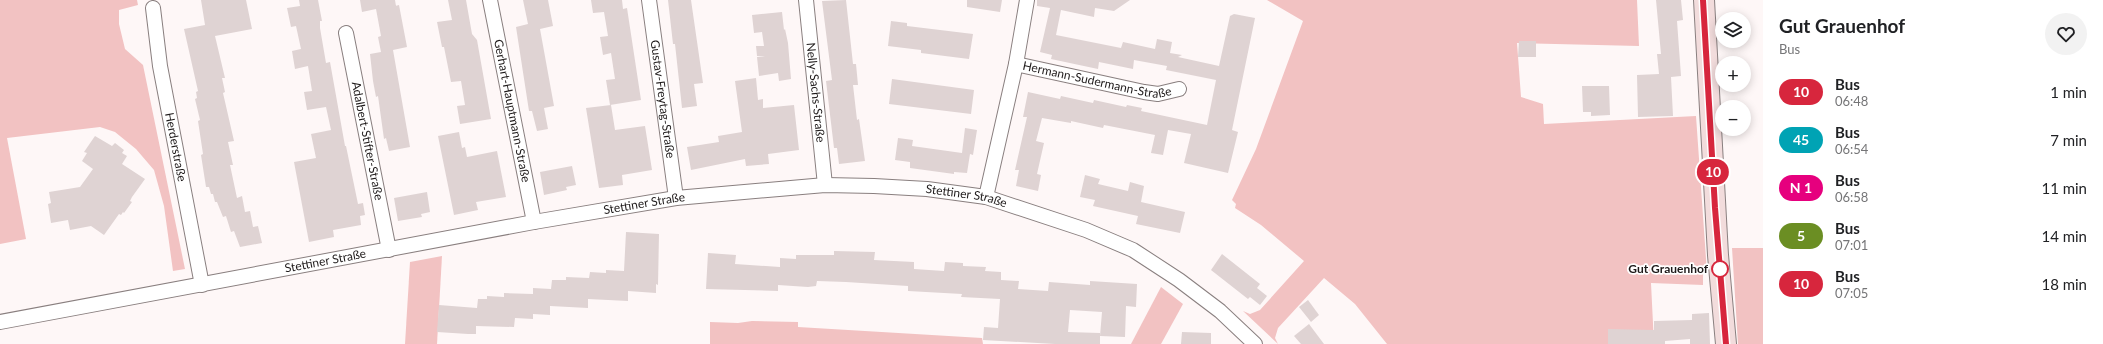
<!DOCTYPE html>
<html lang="en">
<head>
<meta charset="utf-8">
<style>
  body { margin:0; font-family:Lato,sans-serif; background:#f2f2f2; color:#202124; height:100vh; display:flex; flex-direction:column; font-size:15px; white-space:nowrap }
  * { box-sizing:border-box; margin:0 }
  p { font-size:13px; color:#757577 }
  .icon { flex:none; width:22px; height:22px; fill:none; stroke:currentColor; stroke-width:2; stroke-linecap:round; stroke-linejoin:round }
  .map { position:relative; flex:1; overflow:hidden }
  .panel { display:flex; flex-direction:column; background:#fff; width:340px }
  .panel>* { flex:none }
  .badge { padding:0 8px; border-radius:13px; font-size:14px; line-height:26px }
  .tools { position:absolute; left:1715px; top:12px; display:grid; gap:8px }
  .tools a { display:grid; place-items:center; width:36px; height:36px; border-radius:50%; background:#fff; box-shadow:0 2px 10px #0003; font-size:20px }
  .map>.badge { position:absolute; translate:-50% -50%; box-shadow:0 0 0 2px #fff }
  .round { display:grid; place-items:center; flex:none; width:42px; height:42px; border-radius:21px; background:#f2f2f2 }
  .overview { display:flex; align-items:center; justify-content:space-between; height:68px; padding:0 16px }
  h1 { font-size:19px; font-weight:700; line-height:30px }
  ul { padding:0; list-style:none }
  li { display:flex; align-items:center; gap:12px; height:48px; padding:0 16px }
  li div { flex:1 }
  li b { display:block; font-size:15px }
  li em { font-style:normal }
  li .badge { min-width:44px; font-weight:700; text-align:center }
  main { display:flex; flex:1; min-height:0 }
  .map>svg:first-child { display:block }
</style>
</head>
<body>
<main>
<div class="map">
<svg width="1763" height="344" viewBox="0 0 1763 344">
  <rect width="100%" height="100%" fill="#fef7f7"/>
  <g fill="#f2c2c2">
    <path d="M0,0H137L138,5L119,10V24L125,49L143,65L185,269L173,271L164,206L154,170L136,149L115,132L100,127L7,138L26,239L0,244Z"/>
    <path d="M1267,0H1637L1639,46L1517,43L1521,97L1543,104L1544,124L1696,116L1707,273H1703V285L1651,283L1654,344H1387L1355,304L1324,278L1278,328L1275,338L1278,344L1243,311L1250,314L1260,310L1304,261L1261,225L1235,208L1236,204L1232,200L1256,149L1303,21Z"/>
    <path d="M1732,248H1763V344H1738Z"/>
    <path d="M442,256L437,344H405L410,262Z"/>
    <path d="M1161,287L1183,304L1161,344H1131Z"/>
    <path d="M752,321L798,322V327L982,338L983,344H710V322L738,323Z"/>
  </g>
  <g fill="#dfd3d3">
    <path d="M201,0H246L252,29L215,36L225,78H222L225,92L223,93L234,141L228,142L233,165H230L237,198L242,196L245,212L250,211L253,227L258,226L262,243L240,247L234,231L231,232L226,216L223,217L217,202H215L213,194H211L209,187H206L201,155L203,154L198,121L200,120L195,99L197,98L196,92L198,91L184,29L205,25Z"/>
    <path d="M299,0H318L322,21H320V28L326,63L330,62L345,146H346L358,204L363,203L365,215L360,216L361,225L333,230L334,237L309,242L294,162L316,158L311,134L331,130L326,107L307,110L304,92L312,91L308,66L295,69L292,51L301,49L296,26L291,27L287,8L300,6Z"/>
    <path d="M360,0H395L396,6L387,8L399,5L407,47L393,50L410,147L389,151L386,138L384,139L378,96L376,97L373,81L370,54L381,52L378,37L381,36L376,9L362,12Z"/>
    <path d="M448,0H466L472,34L477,40L491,119L460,124L457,106L465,105L461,81L451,82L444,47H442L437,22L452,20Z"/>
    <path d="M523,0H548L553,26L540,29L554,106L544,108L548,129L537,131L532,111H529L516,27L528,24Z"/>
    <path d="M591,0H622L623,9L627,8L641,100L610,105L606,80L615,79L611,53L603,55L600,37L608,36L604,12L593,13Z"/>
    <path d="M668,0H691L703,83L694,84L697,106L682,108L675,44H673Z"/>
    <path d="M846,0L853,64H856L858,85H853L857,120L859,119L865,161L839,164L837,148H834L826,81L832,80L822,1Z"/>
    <path d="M967,0H1002L1000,12L967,7Z"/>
    <path d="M1037,0H1130L1114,11L1095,8L1094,17L1061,10L1056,35L1121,48L1123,42L1155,49L1157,39L1172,42L1170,53L1182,55L1178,57L1219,66L1230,16L1234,14L1255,18L1232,130L1238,132L1228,173L1184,163L1191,134L1168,130L1163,155L1151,153L1155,135L1104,125L1103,128L1071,121V123L1042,118L1036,141L1044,143L1037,174L1041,175L1038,191L1016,186L1019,170H1015L1027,117H1023L1028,92L1060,99L1061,96L1093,103L1094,100L1126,107L1127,105L1142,108L1141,111L1207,125L1216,80L1166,70L1167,66L1134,60L1133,69L1099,62L1098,69L1051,59L1052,55L1040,52L1050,8L1037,6Z"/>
    <path d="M1656,0H1681L1683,20L1677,21L1681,76L1671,77L1673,116L1638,117L1637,75L1659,74L1657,54H1661Z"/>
    <path d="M782,12L784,30L785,29L788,43L791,79L779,81L778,73L759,76L757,57L765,56H757L756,46H764L762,32L754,33L752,15Z"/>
    <path d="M891,21L907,23V26L973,34L969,59L921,53V50L888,46Z"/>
    <path d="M1519,41H1536V57H1518Z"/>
    <path d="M756,78L758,100L763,99V108L794,105L799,150L768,154L769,164L746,166L745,159L691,170L687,147L719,142L718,136L742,132L735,81Z"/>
    <path d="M892,79L974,90L971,114L889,104Z"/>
    <path d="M1582,86H1609L1610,115L1591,116V112H1583Z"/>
    <path d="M611,105L615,130L645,126L652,170L622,175L623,185L599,188L586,108Z"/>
    <path d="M965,128L977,130L973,155L970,154L967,173L954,172V174L910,168V162L895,160L898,138L913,140L912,146L962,153Z"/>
    <path d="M459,132L462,148L465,147L467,157L497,151L506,197L476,202L478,210L454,215L438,136Z"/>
    <path d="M95,136L112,146L115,143L124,150L122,153L127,156L122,164L145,179L132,197L130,201L132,202L124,213L123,212L121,215L119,214L104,235L91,226L70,230L68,220L51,223L48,204L51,203L49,192L80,187L93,169L82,161L87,153L84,152Z"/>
    <path d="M572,166L576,185L566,187L567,190L544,195L540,172Z"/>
    <path d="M1085,175L1100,179L1098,184L1128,191L1130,182L1144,186L1141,202L1185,212L1180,233L1136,224L1138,216L1093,206L1095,200L1080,197Z"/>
    <path d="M427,192L430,212L421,214L422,217L398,221L394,198Z"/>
    <path d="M626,232L659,234L658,285L656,284V293L628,291V301L588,299V308L550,306V315L533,314V319L515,318L514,327L476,326V334H468L437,332L439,305L477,308L478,299H487V296L504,297V293L533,294V288L551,289L552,280H566V277L589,278L590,272L606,273V270L624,271Z"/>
    <path d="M834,251L875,252L874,260L914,262V269L944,271L945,262L963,263V266L986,267L985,271L1001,272V280L1019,281L1018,289L1048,291L1049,282L1090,285V281L1137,284L1136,307L1126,306L1125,337L1100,336L1102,312L1070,310L1068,332L1100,333V344H1055L983,340L984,327L998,328L1000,299L961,297L962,294L908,291V286L846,282L817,281L816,286L808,287L778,285V291L706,289L708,253L736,255L735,264L780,267V258L796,259V255H834Z"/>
    <path d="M1222,254L1260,284L1257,288L1267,296L1260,305L1250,297L1248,299L1211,270Z"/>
    <path d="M1308,300L1319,315L1311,322L1299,307Z"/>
    <path d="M1709,313L1710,344H1690V339L1665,341V344H1608V329L1654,330V321L1692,320V314Z"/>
    <path d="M1309,324L1324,344H1301L1294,336Z"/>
    <path d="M1182,332L1211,333V344H1181Z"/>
  </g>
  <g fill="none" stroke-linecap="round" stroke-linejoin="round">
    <defs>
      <g id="street">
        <path id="s1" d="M490,0L534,222"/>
        <path id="s2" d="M649,0L676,198"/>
        <path id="s3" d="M806,0L825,185"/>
        <path id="s4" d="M153,8L160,66L202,285"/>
        <path id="s5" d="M346,33L389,250"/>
        <path id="s6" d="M1016,64L1144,92L1158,94L1179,89"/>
        <path d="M986,197L1016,64L1027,0"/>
        <path id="s7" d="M0,322L534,222L676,198L825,185L874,186L927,189L986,197L1086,230L1133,250L1179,280L1220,311L1255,344"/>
      </g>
      <path id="secondary" d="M1704,0L1718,255L1726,344"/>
    </defs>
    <use href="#street" stroke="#897f7f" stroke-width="16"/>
    <use href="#secondary" stroke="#897f7f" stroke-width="22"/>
    <use href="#street" stroke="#fff" stroke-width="14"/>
    <use href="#secondary" stroke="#f2dcdc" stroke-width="20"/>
  </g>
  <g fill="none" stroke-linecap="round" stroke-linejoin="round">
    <defs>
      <path id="line" d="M1703,0L1715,208L1726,344"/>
    </defs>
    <use href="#line" stroke="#fff" stroke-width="9"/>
    <use href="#line" stroke="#d7263d" stroke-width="6"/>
  </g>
  <circle fill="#fff" stroke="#d7263d" stroke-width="2" cx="1720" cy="269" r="8"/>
  <g text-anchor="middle" stroke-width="3.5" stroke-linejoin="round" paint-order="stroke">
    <g font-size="12" fill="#1e1a1a" stroke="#fff">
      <text dy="4" stroke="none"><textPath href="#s6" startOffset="83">Hermann-Sudermann-Straße</textPath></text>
      <text dy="4" stroke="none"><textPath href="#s3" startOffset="93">Nelly-Sachs-Straße</textPath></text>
      <text dy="4" stroke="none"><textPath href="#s2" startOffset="100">Gustav-Freytag-Straße</textPath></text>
      <text dy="4" stroke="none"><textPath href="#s1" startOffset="113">Gerhart-Hauptmann-Straße</textPath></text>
      <text dy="4" stroke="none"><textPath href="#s5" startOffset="110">Adalbert-Stifter-Straße</textPath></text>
      <text dy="4" stroke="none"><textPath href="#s4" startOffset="141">Herderstraße</textPath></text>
      <text dy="4" stroke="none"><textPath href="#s7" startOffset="979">Stettiner Straße</textPath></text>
      <text dy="4" stroke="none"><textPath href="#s7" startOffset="655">Stettiner Straße</textPath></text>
      <text dy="4" stroke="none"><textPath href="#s7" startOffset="331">Stettiner Straße</textPath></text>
    </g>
    <g font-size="12" font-weight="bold" fill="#1e1a1a" stroke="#fff" text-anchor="end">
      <text x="1708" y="273">Gut Grauenhof</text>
    </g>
  </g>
</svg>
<div class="tools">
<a><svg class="icon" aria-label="layers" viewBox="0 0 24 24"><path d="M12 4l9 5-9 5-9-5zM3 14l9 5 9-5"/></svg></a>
<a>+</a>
<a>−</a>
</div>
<b class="badge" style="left:1713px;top:172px;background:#d7263d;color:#fff">10</b>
</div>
<section class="panel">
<div class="overview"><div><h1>Gut Grauenhof</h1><p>Bus</p></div><a class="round"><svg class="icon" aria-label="heart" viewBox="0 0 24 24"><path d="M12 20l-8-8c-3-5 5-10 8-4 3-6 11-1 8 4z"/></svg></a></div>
<ul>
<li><span class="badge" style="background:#d7263d;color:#fff">10</span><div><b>Bus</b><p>06:48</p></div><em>1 min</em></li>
<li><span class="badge" style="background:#00a3b4;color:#fff">45</span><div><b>Bus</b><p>06:54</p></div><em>7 min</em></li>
<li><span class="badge" style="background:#e6007e;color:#fff">N 1</span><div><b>Bus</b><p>06:58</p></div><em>11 min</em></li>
<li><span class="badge" style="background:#6b8e23;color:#fff">5</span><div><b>Bus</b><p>07:01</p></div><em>14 min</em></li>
<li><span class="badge" style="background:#d7263d;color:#fff">10</span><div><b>Bus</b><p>07:05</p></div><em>18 min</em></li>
</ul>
</section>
</main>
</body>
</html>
